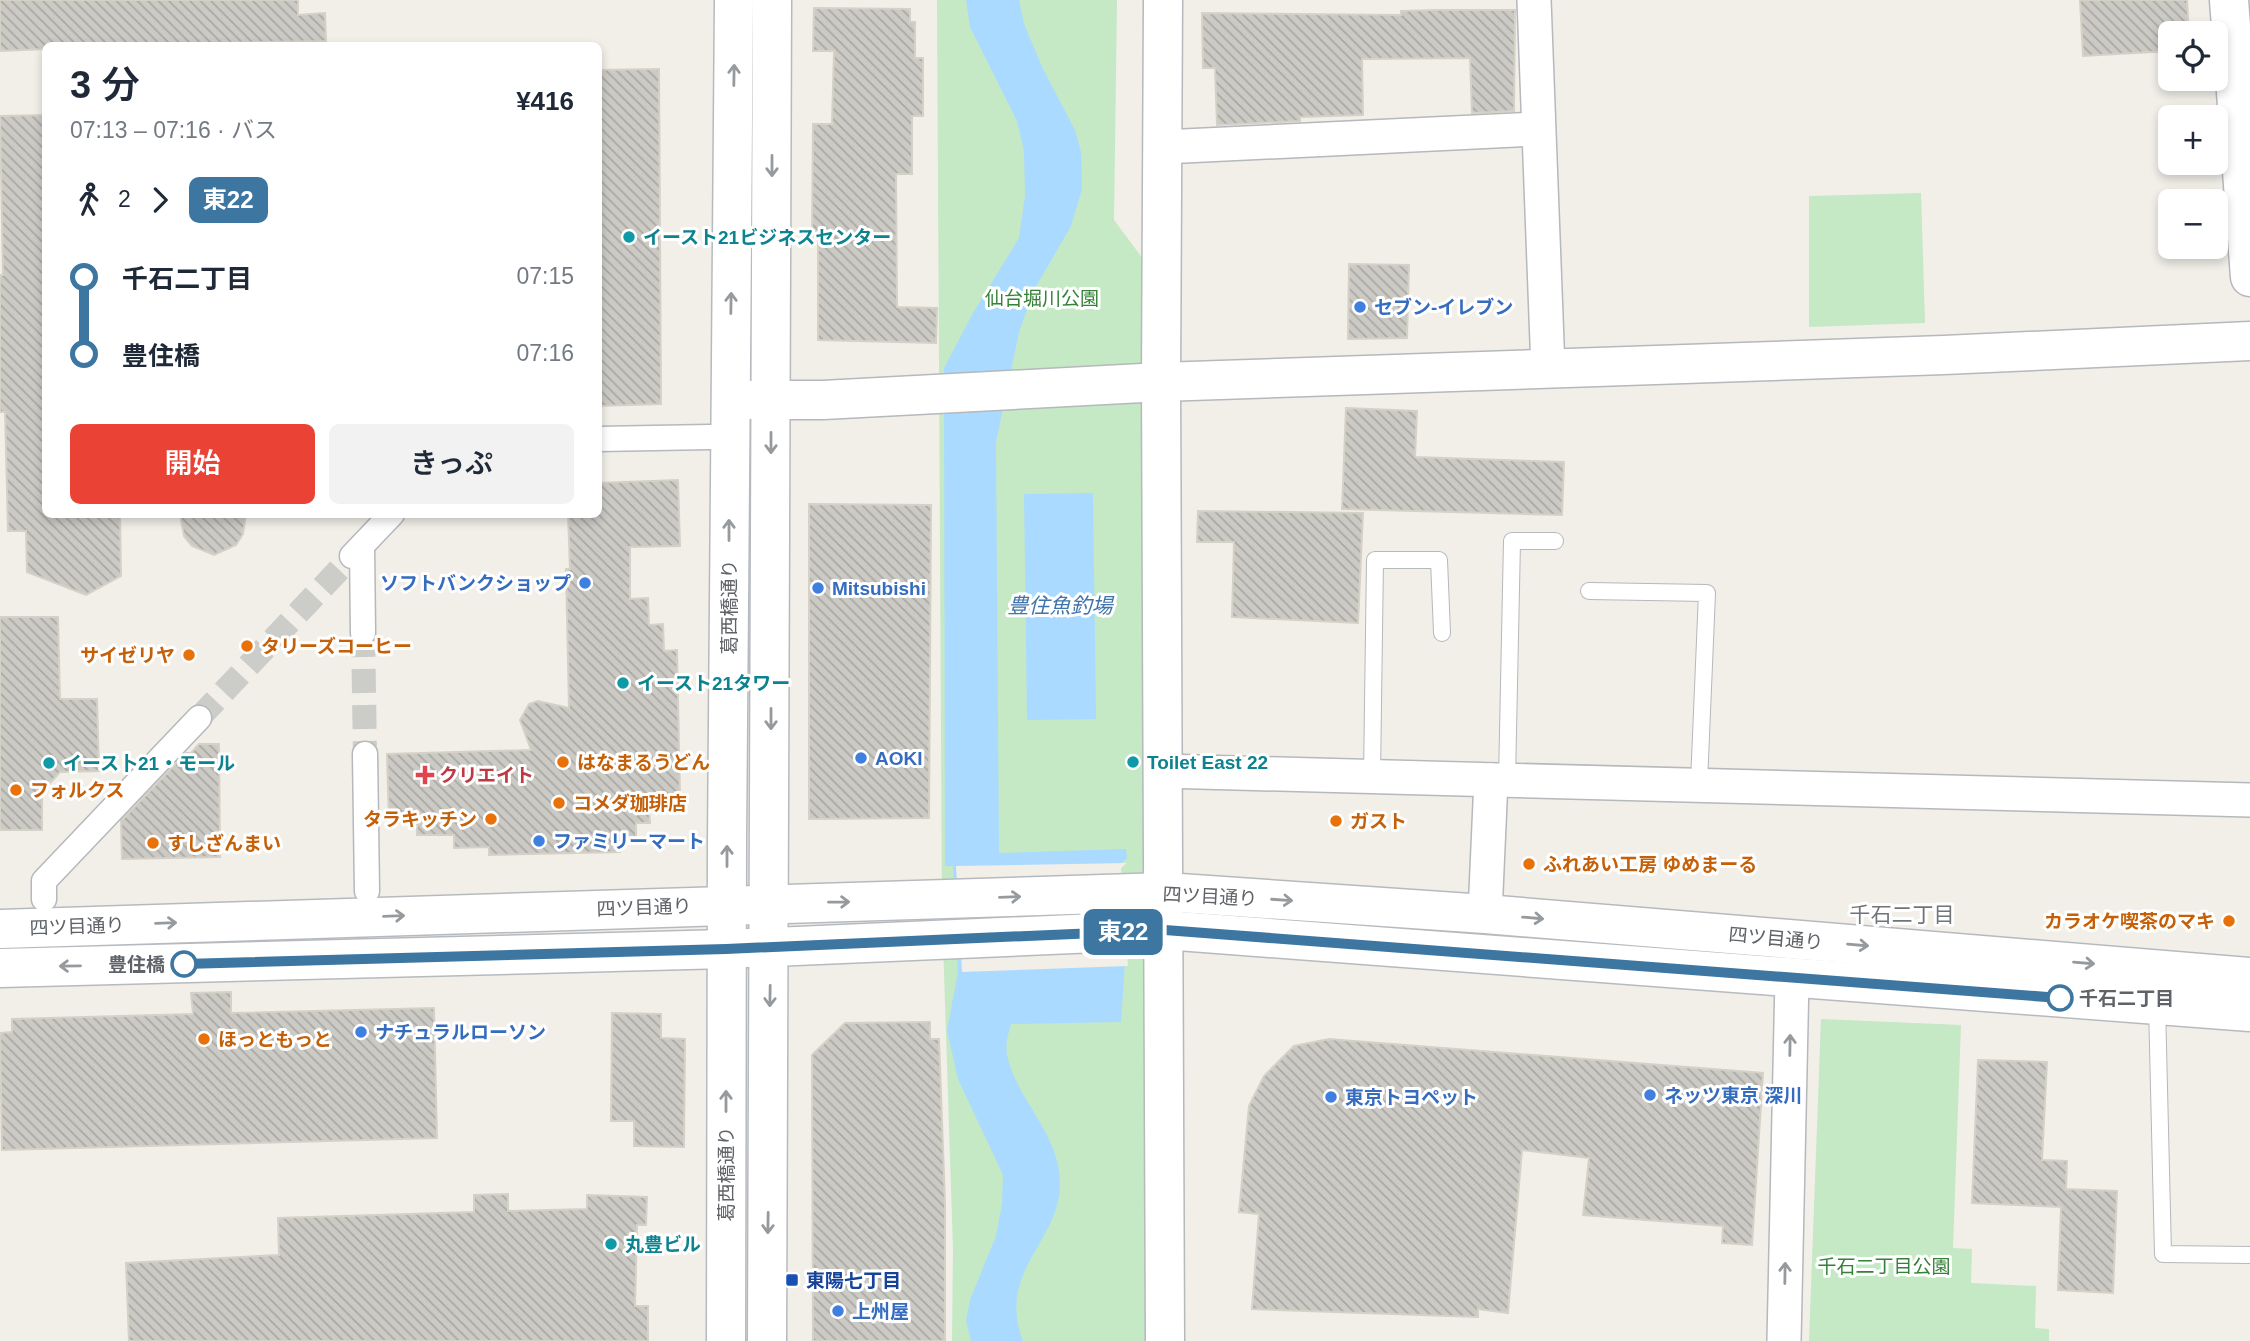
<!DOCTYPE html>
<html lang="ja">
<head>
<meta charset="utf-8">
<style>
  body { margin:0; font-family:Arial,"Noto Sans JP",sans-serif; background:#f2f2f3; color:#1f2937; height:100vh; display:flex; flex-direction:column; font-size:26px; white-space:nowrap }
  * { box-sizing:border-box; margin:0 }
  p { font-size:23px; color:#747a83 }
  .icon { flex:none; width:38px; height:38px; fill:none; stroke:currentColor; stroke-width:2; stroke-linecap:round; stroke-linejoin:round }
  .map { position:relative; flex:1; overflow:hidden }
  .drawer { position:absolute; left:42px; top:42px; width:560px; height:476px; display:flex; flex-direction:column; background:#fff; border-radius:10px; box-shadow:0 4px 10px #0003 }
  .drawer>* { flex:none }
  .badge { padding:0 14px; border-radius:10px; font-size:24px; line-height:46px }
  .fabs { position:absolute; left:2158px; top:21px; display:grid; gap:14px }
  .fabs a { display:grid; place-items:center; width:70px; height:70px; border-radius:10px; background:#fff; box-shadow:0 4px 10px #0003; font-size:35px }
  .map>.badge { position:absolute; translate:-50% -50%; box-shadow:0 0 0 4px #fff }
  .legs { display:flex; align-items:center; gap:10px; height:77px; padding:0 28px; font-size:23px }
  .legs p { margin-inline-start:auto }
  .head { display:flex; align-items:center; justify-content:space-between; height:119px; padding:0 28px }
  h1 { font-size:38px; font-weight:600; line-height:52px }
  .cta { display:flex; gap:14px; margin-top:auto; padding:14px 28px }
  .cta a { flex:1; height:80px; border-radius:10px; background:#ea4335; color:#fff; font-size:28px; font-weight:600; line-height:80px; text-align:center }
  .cta a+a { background:#f2f2f3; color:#1f2937 }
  ul { padding:0 28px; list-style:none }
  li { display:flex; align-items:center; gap:24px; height:77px; font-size:26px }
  li i { display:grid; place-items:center; width:10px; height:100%; margin:0 9px; background:currentColor }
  li i::after { content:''; width:18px; height:18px; margin:-9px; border:5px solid; border-radius:50%; background:#fff }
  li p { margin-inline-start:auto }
  li:first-child i { background:linear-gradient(#0000 50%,currentColor 0) }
  li:last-child i { background:linear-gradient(currentColor 50%,#0000 0) }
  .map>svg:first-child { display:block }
</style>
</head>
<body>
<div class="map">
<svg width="2250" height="1341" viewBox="0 0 2250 1341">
  <defs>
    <pattern id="building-back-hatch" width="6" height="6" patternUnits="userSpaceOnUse" patternTransform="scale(1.75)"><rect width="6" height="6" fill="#cccac5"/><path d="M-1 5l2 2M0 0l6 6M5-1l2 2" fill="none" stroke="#a9a8a4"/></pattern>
  </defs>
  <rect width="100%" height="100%" fill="#f1efe8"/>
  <g fill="#c5e8c5">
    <path d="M937,0H1117L1114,220L1146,263L1143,849L1149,1341H952L953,1249L942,911Z"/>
    <path d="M1921,193L1925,323L1809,327V196Z"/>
    <path d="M1821,1019L1961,1025L1953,1248L1972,1249L1971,1283L2036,1286L2035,1328L2049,1329V1341H1809Z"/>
  </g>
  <g fill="#aadaff">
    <path d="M966,0H1019L1024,24L1043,69L1075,130L1081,152L1082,189L1071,226L1034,290L1019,332L996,442L999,853L1126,849L1127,858L1118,867L1125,963L1121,1022L1011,1024C1008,1034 1005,1045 1007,1055C1016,1097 1053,1128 1059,1171C1069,1239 994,1266 1023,1341H971L966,1321L970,1300L996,1236L1002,1204L1003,1175L958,1079L947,1030L958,972L953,866H945L944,368L973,313L1019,238L1025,196L1024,151L1017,121L970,27Z"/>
    <path d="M1093,493L1096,719L1027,720L1024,494Z"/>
  </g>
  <path fill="#f1efe8" d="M1127,863L1121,868L1128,966L962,972L956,866Z"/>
  <g fill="url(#building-back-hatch)" stroke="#d6d1c6" stroke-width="2">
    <path d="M0,0H298V15L325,13L326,41L46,46V49L0,51Z"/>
    <path d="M2080,0H2187L2189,33H2170V51L2083,56Z"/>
    <path d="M814,8L910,9V22H915V58H923V116H912V174H896L897,307L937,308L936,343L818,340V239L812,238L813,124H832L834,51H813Z"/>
    <path d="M1439,10H1515L1514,111L1472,113L1470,58L1362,59L1363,115L1300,117V121L1217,125L1215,68H1203L1202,13L1401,15V11Z"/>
    <path d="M659,69L661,404L598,406V70Z"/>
    <path d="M46,115V514H120L121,576L86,595L27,572L26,531H8L5,412H0V275H3L0,116Z"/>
    <path d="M1349,264L1409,265L1407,338L1348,339Z"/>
    <path d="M1346,408L1417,411L1415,457L1564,462L1562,515L1342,509Z"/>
    <path d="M678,480L680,546L630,547V599L648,598L649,625L663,624L664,651L677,650L680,795H665V808L649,809L650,823H636V842H620V852L489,855V847L454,848V835H417V823H389L387,754L531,750L520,720L529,704L538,701L569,708L566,569H570L568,514H598V483Z"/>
    <path d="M809,504L931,505L929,818L809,819Z"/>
    <path d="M1198,511L1363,513L1358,623L1232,617L1234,542H1197Z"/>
    <path d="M180,514H246L243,534L236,545L214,555L192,546L184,536Z"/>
    <path d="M0,617H58L60,699H97L99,771L60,772L42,792V830H0Z"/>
    <path d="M199,744H219L220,857L122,859L121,821L186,753H191Z"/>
    <path d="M231,992V1013L434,1008L437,1138L2,1150L0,1033L12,1032V1019L193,1014L191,993Z"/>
    <path d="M612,1013L661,1014V1038L685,1039L684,1147L634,1146V1121H611Z"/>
    <path d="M930,1022V1039H939L945,1203V1341H813L812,1055L845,1023Z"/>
    <path d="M1329,1039L1763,1073L1752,1245L1722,1243L1723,1226L1583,1215L1589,1158L1522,1150L1508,1313L1478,1309V1317L1252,1309L1259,1214L1239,1212L1249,1106L1264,1076L1294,1046Z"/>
    <path d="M1978,1060L2047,1062L2042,1160L2067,1161L2066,1189L2117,1191L2113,1293L2058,1290L2061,1207L1972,1203Z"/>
    <path d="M508,1194V1211L587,1209V1195L647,1197L646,1225H637L635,1306H648V1341H129L126,1263L279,1255L278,1218L474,1212V1195Z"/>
  </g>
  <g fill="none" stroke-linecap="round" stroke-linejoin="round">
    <g stroke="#ccccc8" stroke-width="24" stroke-dasharray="24 12" stroke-linecap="butt">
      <path d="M363,633L365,754"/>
      <path d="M199,718L352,556"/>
    </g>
    <defs>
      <g id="service">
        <path d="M1589,591L1707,593L1699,783"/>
        <path d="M1372,777L1375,560H1439L1442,633"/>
        <path d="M1507,780L1512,541H1555"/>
        <path d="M2157,1005L2163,1254L2250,1255"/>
      </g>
      <g id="pedestrian">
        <path d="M598,439L710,437"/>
        <path d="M362,546L363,633"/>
        <path d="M352,556L392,514"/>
        <path d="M365,754L367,891"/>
        <path d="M44,899V881L199,718"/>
      </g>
      <g id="minor">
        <path d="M1534,0L1548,369"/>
        <path d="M1163,147L1538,129"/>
        <path d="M1163,771L2250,800"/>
        <path d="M1485,914L1491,780"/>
        <path d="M1784,1341L1792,978"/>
      </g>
      <g id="tertiary">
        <path d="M1163,0L1161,382L1165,1341"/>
        <path d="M2229,0L2250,277"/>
        <path d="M736,400H823L1161,382L1944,355L2250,341"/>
      </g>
      <g id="secondary">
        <path d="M0,929L1165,892L1485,914L2250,977"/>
        <path d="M0,968L726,949L1165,930L2250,1012"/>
        <path d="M726,1341L727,843L734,0"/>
        <path d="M767,1341L772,0"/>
      </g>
    </defs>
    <use href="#service" stroke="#b5b8bc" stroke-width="18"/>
    <use href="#pedestrian" stroke="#b5b8bc" stroke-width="27"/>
    <use href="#minor" stroke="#b5b8bc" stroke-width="36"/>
    <use href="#tertiary" stroke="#b5b8bc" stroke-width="41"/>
    <use href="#secondary" stroke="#b6babf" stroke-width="41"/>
    <use href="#service" stroke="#fff" stroke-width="16"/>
    <use href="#pedestrian" stroke="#fff" stroke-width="24"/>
    <use href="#minor" stroke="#fff" stroke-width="33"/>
    <use href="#tertiary" stroke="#fff" stroke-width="38"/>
    <use href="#secondary" stroke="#fff" stroke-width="38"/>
  </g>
  <defs><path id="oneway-shaft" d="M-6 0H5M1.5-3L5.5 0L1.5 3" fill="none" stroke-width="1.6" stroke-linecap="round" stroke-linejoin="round" transform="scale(1.75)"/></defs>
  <g stroke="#979a9d">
    <use href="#oneway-shaft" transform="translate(734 75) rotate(-89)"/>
    <use href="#oneway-shaft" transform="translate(772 166) rotate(90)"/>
    <use href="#oneway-shaft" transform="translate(731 303) rotate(-89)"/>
    <use href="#oneway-shaft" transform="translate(771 443) rotate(90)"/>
    <use href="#oneway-shaft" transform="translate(729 530) rotate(-90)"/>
    <use href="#oneway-shaft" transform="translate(771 719) rotate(90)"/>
    <use href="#oneway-shaft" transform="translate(727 856) rotate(-90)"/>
    <use href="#oneway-shaft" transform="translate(1010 897) rotate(-2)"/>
    <use href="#oneway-shaft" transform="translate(1282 900) rotate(4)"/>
    <use href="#oneway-shaft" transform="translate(839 902) rotate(-1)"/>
    <use href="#oneway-shaft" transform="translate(394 916) rotate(-2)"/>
    <use href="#oneway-shaft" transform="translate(1533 918) rotate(5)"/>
    <use href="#oneway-shaft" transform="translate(166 923) rotate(-2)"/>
    <use href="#oneway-shaft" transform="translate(1858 945) rotate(5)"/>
    <use href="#oneway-shaft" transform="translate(2084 963) rotate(5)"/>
    <use href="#oneway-shaft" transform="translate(70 966) rotate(179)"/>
    <use href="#oneway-shaft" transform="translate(770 996) rotate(91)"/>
    <use href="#oneway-shaft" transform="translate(1790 1045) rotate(-89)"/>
    <use href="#oneway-shaft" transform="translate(726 1101) rotate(-90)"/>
    <use href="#oneway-shaft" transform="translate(768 1223) rotate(91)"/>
    <use href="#oneway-shaft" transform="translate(1785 1273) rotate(-89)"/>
  </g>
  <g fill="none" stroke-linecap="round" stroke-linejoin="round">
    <defs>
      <path id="line-1" d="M184,964L726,949L1165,930L2060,998"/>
    </defs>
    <use href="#line-1" stroke="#fff" stroke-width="16"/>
    <use href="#line-1" stroke="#3d76a1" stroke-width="10"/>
  </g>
  <g fill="#0f9aa8" stroke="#fff" stroke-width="2.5">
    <circle cx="629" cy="237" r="7"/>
    <circle cx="623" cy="683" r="7"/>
    <circle cx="1133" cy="762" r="7"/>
    <circle cx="49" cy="763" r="7"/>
    <circle cx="611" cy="1244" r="7"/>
  </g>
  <g fill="#3f7fe0" stroke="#fff" stroke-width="2.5">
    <circle cx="1360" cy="307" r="7"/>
    <circle cx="585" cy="583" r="7"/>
    <circle cx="818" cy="588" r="7"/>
    <circle cx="861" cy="758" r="7"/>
    <circle cx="539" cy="841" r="7"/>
    <circle cx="361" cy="1032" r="7"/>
    <circle cx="1650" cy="1095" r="7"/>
    <circle cx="1331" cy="1097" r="7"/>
    <circle cx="838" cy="1311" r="7"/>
  </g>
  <g fill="#e8710a" stroke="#fff" stroke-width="2.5">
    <circle cx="247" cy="646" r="7"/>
    <circle cx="189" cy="655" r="7"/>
    <circle cx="563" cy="762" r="7"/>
    <circle cx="16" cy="790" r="7"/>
    <circle cx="559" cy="803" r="7"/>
    <circle cx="491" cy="819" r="7"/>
    <circle cx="1336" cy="821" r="7"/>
    <circle cx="153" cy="843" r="7"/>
    <circle cx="1529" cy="864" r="7"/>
    <circle cx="2229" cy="921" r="7"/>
    <circle cx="204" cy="1039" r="7"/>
  </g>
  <path fill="#e0444e" stroke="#fff" stroke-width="2.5" d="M421.5 764.5h7v7h7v7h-7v7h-7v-7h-7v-7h7z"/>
  <g fill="#fff" stroke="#3d76a1" stroke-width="3.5">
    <circle cx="184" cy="964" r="12"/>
    <circle cx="2060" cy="998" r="12"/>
  </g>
  <rect fill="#1a4fb4" stroke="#fff" stroke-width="2.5" x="785" y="1273" width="14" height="14" rx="3.5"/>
  <g text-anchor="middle" stroke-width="6" stroke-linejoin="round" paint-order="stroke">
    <g font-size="19" font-weight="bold" fill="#0d838f" stroke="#fff" text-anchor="start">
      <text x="643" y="244">イースト21ビジネスセンター</text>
      <text x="637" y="690">イースト21タワー</text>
      <text x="1147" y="769">Toilet East 22</text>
      <text x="63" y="770">イース卜21・モール</text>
      <text x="625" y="1251">丸豊ビル</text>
    </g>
    <g font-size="19" fill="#348238" stroke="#fff">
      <text x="1042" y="305">仙台堀川公園</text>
      <text x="1884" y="1273">千石二丁目公園</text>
    </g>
    <g font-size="19" font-weight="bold" fill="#366cbe" stroke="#fff" text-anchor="start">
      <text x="1374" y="314">セブン-イレブン</text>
      <text x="571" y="590" text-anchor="end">ソフトバンクショップ</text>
      <text x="832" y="595">Mitsubishi</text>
      <text x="875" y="765">AOKI</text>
      <text x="553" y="848">ファミリーマート</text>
      <text x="375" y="1039">ナチュラルローソン</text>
      <text x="1664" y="1102">ネッツ東京 深川</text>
      <text x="1345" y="1104">東京トヨペット</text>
      <text x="852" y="1318">上州屋</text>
    </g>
    <g font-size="19" fill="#5f6368" stroke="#fff">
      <text transform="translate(729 607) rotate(-90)" y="7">葛西橋通り</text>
      <text transform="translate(1210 896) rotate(3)" y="7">四ツ目通り</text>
      <text transform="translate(644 907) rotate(-2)" y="7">四ツ目通り</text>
      <text transform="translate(77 926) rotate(-2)" y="7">四ツ目通り</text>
      <text transform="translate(1776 938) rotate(5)" y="7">四ツ目通り</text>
      <text transform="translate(726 1174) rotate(-90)" y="7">葛西橋通り</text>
    </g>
    <g font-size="19" font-weight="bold" fill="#c56008" stroke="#fff" text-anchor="start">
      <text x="261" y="653">タリーズコーヒー</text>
      <text x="175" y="662" text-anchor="end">サイゼリヤ</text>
      <text x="577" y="769">はなまるうどん</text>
      <text x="30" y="797">フォルクス</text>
      <text x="573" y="810">コメダ珈琲店</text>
      <text x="477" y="826" text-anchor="end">タラキッチン</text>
      <text x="1350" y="828">ガスト</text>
      <text x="167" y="850">すしざんまい</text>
      <text x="1543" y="871">ふれあい工房 ゆめまーる</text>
      <text x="2215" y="928" text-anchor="end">カラオケ喫茶のマキ</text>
      <text x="218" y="1046">ほっともっと</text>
    </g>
    <g font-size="19" font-weight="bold" fill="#be3a42" stroke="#fff" text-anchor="start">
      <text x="439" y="782">クリエイト</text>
    </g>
    <g font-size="19" font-weight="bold" fill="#5f6368" stroke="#fff" text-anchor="end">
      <text x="165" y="971">豊住橋</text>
      <text x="2079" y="1005" text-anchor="start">千石二丁目</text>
    </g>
    <g font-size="19" font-weight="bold" fill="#164399" stroke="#fff" text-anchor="start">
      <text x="806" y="1287">東陽七丁目</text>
    </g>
    <g font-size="21" font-style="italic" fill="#4174aa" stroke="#fff">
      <text x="1060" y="613">豊住魚釣場</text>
    </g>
    <g font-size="21" fill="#70757a" stroke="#fff">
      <text x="1902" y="922">千石二丁目</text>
    </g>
  </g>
</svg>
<div class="fabs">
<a><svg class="icon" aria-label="locate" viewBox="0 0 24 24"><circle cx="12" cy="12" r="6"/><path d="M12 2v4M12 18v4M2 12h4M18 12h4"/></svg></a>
<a>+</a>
<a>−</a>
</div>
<b class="badge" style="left:1123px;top:932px;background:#3d76a1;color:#fff">東22</b>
<section class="drawer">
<div class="head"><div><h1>3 分</h1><p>07:13 – 07:16 · バス</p></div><b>¥416</b></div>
<div class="legs"><svg class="icon" aria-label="walk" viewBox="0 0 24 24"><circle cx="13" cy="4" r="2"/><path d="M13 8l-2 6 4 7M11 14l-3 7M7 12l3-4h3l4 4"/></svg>2<svg class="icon" aria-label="forward" viewBox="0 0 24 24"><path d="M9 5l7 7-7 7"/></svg><b class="badge" style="background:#3d76a1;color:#fff">東22</b></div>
<ul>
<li><i style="color:#3d76a1"></i><b>千石二丁目</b><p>07:15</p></li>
<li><i style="color:#3d76a1"></i><b>豊住橋</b><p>07:16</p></li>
</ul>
<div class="cta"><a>開始</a><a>きっぷ</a></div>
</section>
</div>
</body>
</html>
